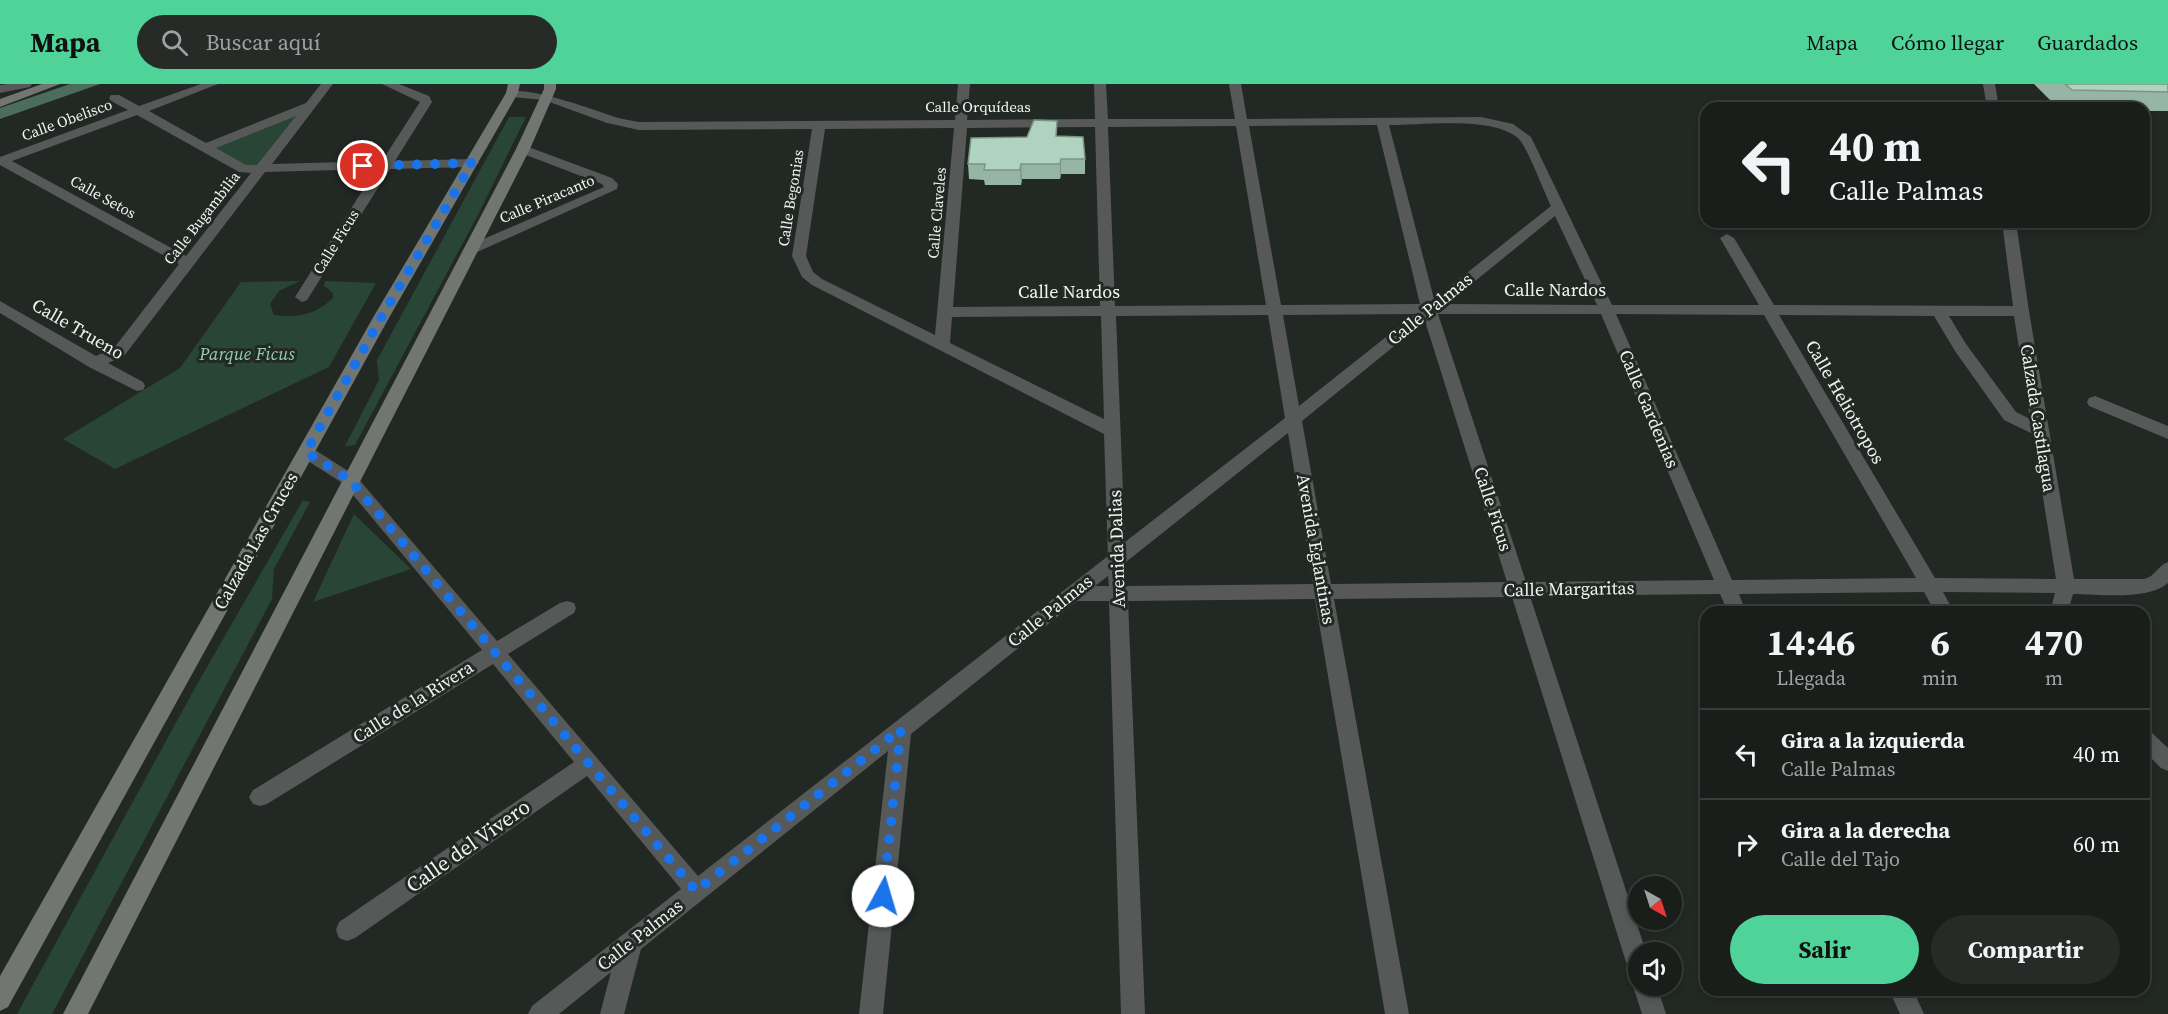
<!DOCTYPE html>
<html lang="es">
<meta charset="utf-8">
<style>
:root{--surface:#1a1e1b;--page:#272b28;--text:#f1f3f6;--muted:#9fa2a3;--line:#383c3a;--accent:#4fd399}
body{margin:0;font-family:"Source Serif 4",serif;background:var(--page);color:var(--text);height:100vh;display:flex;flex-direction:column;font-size:22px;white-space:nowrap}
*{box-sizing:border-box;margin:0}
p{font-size:20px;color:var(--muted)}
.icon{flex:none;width:33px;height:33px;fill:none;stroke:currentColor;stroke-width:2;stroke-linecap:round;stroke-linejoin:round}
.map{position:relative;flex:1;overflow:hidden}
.sheet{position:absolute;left:1700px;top:522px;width:450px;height:390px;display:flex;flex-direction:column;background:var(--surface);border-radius:18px;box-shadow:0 3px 9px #0003,0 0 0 2px var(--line)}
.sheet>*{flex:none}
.top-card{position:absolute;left:1700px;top:18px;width:450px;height:126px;border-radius:18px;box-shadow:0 3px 9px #0003,0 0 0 2px var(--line);background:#1a1e1b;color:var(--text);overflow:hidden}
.needle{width:39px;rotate:141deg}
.controls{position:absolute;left:1628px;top:792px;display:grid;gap:12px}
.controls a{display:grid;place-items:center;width:54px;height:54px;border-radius:50%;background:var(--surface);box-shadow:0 3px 9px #0003,0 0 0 2px var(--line);font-size:30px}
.pin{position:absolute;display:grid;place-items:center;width:51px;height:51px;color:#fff;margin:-26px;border:3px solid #fff;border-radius:50%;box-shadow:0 2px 6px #0007}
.me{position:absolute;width:66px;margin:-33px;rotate:6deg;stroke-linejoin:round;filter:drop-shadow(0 0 4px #0008)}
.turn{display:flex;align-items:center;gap:21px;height:126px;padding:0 30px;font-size:27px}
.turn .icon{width:78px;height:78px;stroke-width:2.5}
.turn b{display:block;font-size:42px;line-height:51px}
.eta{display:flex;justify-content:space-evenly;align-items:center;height:102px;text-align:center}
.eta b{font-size:36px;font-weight:700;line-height:42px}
.cta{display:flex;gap:12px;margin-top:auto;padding:12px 30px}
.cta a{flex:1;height:69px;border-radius:36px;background:var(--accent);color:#111;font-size:24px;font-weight:700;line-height:69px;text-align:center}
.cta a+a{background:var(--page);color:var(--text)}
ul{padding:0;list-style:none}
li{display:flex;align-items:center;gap:18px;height:90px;padding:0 30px;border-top:2px solid var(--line)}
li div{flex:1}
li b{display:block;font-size:22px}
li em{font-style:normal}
header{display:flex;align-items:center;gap:36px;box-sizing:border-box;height:84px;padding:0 30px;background:var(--accent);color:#111}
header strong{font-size:28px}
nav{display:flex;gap:33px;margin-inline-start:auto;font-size:21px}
.search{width:420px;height:54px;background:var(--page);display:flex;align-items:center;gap:15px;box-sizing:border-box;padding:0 21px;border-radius:33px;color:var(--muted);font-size:22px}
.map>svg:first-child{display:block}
.green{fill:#284536}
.water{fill:#4c6d5b}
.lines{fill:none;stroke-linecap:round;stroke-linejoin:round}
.street{fill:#565957;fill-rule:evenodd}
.secondary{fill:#717673;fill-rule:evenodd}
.wall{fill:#96b5a4}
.shaded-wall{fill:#7a9486}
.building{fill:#afd3bf;stroke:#7a9486;stroke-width:1.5}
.route{stroke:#1a73e8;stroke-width:10;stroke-dasharray:0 18}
.labels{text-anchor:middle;stroke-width:6;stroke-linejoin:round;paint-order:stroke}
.far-street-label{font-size:15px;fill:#f0f5f2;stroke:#222824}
.street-label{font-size:18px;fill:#f0f5f2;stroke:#222824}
.park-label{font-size:18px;font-style:italic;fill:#92cfaf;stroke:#222824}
.near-street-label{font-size:21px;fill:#f0f5f2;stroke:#222824}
</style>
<header>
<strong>Mapa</strong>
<div class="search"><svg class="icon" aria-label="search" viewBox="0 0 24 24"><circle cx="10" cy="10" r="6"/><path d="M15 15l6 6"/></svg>Buscar aquí</div>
<nav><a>Mapa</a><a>Cómo llegar</a><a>Guardados</a></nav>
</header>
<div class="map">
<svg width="2168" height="930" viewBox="0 0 2168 930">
<rect width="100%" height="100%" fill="#222824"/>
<!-- green -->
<path class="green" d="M307 24 259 85 238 82 207 64Z
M509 33H526L479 129 355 361 345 362 379 296 377 276Z
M300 197 279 207 270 220 274 231C298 234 315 231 333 214V209L324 202 325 197 376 199 329 283 115 385 63 355 180 284 241 198Z
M303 416 310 418 274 485 272 515 52 930H17L196 602Z
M354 430 411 485 313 518Z"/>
<!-- water -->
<path class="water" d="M70 0H100L0 35V24Z"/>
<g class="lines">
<!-- street -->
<path class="street" d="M7 0H32L30 3 0 9V1Z
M201 0H218L149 27 206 59 306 19 321 0H333L272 80 382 77 420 18 382 0H399L429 12 432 18 395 77 472 75 479 79 472 83 390 85 307 216 302 218 295 213 376 85 265 88 124 272 108 279 143 298 145 302 143 306 137 307 89 283 0 229V217L96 272 114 264 179 180 0 81V73L128 26 111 17 109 14 111 11H119L139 22ZM137 31 239 88 251 89 186 172 12 77ZM296 32 257 81H246L216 64Z
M958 0H970L967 36 1095 35 1094 0H1106L1108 35H1235L1229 0H1241L1247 35 1481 33 1513 40 1531 53 1612 221H1759L1720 154 1727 150 1734 154 1774 221 2013 222 2002 138H2016L2029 227 2074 495H2144C2155 493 2158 481 2168 478V499C2147 517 2100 510 2073 510L2068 528H2050L2055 509 1943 508 1954 528H1935L1924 508 1739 510 1746 528H1728L1720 510 1530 512 1646 868H1638V889L1630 886 1626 878 1512 513 1334 515 1409 930H1385L1315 515 1128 517 1145 930H1121L1109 517H1077L911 650 883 930H859L888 667 641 865 624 930H600L611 888 559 930H528L532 922 681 805 587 692 355 854 347 857 339 854 336 846 339 838 574 678 493 580 267 720 260 722 253 720 249 713 253 706 482 566 344 400 300 372 298 368 300 364H312L356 392 497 557 560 519 567 517 574 519 576 524 574 529 508 570 698 792 1108 472 1104 350 812 201 802 193 792 172 812 45 639 46 607 39 544 16 512 13 506 9C522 0 592 25 612 32 621 35 630 36 639 38L955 36ZM1377 41 1420 220 1281 221 1249 42ZM1389 41C1422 41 1493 32 1518 54 1527 62 1544 108 1551 122L1434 215ZM1236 42 1266 221 1115 222 1108 43ZM1095 43 1100 222 953 223 967 44ZM954 44 935 251 822 195 813 188 806 172 825 45ZM1555 132 1597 221 1447 220ZM1415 230 1299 322 1283 231ZM1438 230H1601L1714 496 1526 498ZM1616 230 1764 231 1916 494 1732 496ZM1268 231 1285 334 1125 458 1116 232ZM1779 231 1934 232 1955 267 2004 336 2033 350 2056 495 1935 494ZM1101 232 1104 335 950 259 952 233ZM1949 232H2014L2030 335 2016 328 1966 260ZM1425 237 1507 498 1331 500 1302 337ZM1288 349 1313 500 1127 502 1126 478ZM1108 492 1109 502H1095Z
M1983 0H1995L1999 24H1987Z
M523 61 612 94 618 100 617 105 475 169H465L463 166 465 163 604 103 602 100 518 68 516 65Z
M2095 312 2168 342V355L2089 322 2087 318 2089 314Z
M2144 645 2151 648 2168 664V687L2161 684 2144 667Z
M1638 893V902H1657L1666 930H1642L1633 902Z
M1889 906H1913L1924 930H1900Z"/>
<!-- secondary -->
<path class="secondary" d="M42 0H60L0 23V15Z
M508 0H520L518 9 390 232 8 923 0 927V892L374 232 506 9Z
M544 0H556V5L530 65 88 930H63L516 65 544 5Z"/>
</g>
<!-- wall -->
<path class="wall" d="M2034 0H2168V27H2144V24H2058Z
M1057 52 1085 75V90H1061L1060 95H1022L1021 101H985L984 96 969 95 968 80Z"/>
<!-- shaded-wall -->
<path class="shaded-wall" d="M1061 75V90L1060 95V80Z
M1021 80 1022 95 1021 101 1020 86Z"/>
<!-- building -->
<path class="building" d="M2065 0H2168V8L2072 6Z
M1034 36 1057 37 1056 52 1083 53 1085 75H1061L1060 80H1021L1020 86H984L985 80H968L971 54 1027 53Z"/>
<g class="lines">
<!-- route -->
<path class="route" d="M363 82 472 79 382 232 306 368 350 396 696 807 901 645 883 812"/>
</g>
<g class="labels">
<!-- far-street labels -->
<g class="far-street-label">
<text x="978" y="28">Calle Orquídeas</text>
<text transform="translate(67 36) rotate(-20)" y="5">Calle Obelisco</text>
<text transform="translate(103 113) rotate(29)" y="5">Calle Setos</text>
<text transform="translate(791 114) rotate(-81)" y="5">Calle Begonias</text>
<text transform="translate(547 115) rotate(-23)" y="5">Calle Piracanto</text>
<text transform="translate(937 129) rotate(-85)" y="5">Calle Claveles</text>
<text transform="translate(202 134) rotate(-52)" y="5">Calle Bugambilia</text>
<text transform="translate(336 158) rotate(-58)" y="5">Calle Ficus</text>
</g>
<!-- street labels -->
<g class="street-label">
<text x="1555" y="212">Calle Nardos</text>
<text x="1069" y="214">Calle Nardos</text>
<text transform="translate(1430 225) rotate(-39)" y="6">Calle Palmas</text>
<text transform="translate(78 245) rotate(30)" y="6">Calle Trueno</text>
<text transform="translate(1845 318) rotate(60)" y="6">Calle Heliotropos</text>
<text transform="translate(1649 325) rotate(67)" y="6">Calle Gardenias</text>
<text transform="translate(2038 334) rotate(81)" y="6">Calzada Castilagua</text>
<text transform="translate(1493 425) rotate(72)" y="6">Calle Ficus</text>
<text transform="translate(256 457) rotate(-61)" y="6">Calzada Las Cruces</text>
<text transform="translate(1117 465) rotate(-92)" y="6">Avenida Dalias</text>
<text transform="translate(1316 465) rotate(80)" y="6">Avenida Eglantinas</text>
<text transform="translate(1569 505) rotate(-1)" y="6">Calle Margaritas</text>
<text transform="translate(1050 527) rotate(-39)" y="6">Calle Palmas</text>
<text transform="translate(413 618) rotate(-32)" y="6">Calle de la Rivera</text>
<text transform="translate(640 851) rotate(-38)" y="6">Calle Palmas</text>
</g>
<!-- park labels -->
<g class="park-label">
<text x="247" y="276">Parque Ficus</text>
</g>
<!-- near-street labels -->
<g class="near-street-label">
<text transform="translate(468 762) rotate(-35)" y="7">Calle del Vivero</text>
</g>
</g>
</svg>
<div class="controls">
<a><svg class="needle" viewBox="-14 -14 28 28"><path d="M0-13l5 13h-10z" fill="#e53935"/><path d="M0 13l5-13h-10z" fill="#9fa2a3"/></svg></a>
<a><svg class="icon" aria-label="sound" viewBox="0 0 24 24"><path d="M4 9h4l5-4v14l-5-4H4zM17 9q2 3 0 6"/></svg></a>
</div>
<div class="pin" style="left:363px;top:82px;background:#d93025"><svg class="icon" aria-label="arrive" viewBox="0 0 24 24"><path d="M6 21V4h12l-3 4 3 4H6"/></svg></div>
<svg class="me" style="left:883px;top:812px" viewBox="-20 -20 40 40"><circle r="19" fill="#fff"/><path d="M0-13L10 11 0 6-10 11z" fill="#1a73e8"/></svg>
<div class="top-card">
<div class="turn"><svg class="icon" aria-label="left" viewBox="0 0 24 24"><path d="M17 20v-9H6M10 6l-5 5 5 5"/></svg><div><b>40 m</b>Calle Palmas</div></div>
</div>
<section class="sheet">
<div class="eta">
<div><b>14:46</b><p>Llegada</p></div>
<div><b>6</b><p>min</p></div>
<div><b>470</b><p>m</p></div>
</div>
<ul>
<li><svg class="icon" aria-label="left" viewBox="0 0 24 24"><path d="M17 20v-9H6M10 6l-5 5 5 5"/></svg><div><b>Gira a la izquierda</b><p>Calle Palmas</p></div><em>40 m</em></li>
<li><svg class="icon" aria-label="right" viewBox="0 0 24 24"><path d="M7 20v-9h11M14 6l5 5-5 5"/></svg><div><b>Gira a la derecha</b><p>Calle del Tajo</p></div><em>60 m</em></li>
</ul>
<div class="cta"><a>Salir</a><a>Compartir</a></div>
</section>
</div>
